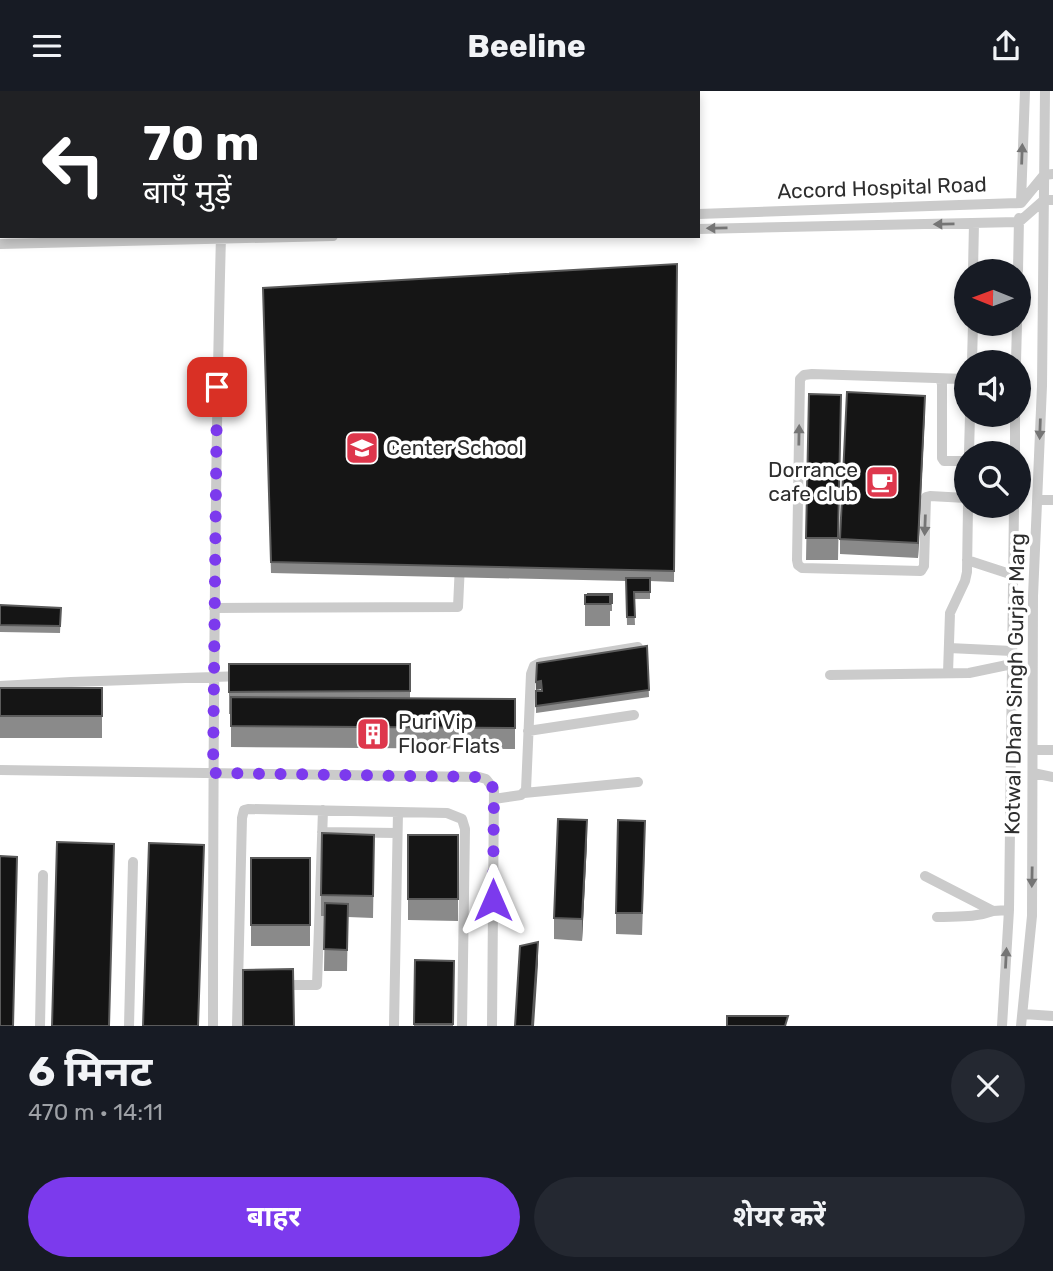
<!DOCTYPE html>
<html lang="hi">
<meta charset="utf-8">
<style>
:root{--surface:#171b24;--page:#242831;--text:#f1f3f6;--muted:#9ea1a6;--accent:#7c3aed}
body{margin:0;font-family:Rubik,"Noto Sans Devanagari",sans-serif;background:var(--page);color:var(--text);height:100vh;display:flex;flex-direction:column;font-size:26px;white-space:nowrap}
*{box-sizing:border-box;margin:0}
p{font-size:23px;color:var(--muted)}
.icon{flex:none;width:38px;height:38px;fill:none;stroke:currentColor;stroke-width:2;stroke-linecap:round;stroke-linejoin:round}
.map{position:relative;height:935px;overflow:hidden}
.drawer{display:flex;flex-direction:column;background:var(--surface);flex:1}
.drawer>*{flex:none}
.hud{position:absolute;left:0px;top:0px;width:700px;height:147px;box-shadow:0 4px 10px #0003;background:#202124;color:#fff;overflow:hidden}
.needle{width:46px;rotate:271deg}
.buttons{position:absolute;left:954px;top:168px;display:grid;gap:14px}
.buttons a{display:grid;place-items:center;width:77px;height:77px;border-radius:50%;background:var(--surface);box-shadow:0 4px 10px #0003;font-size:35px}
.pin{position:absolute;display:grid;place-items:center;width:60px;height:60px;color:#fff;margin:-30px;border-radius:14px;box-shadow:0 4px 10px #0006}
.me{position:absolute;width:77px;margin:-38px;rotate:0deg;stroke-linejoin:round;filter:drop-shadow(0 0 5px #0008)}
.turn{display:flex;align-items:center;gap:24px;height:147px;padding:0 28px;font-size:32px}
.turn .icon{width:91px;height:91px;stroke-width:2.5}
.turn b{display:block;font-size:49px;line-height:60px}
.round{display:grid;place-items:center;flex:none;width:74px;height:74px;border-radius:37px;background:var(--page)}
.summary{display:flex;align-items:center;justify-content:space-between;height:119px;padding:0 28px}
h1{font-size:42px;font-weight:700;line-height:52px}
.button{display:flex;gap:14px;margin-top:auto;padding:14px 28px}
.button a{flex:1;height:80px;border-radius:42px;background:var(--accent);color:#fff;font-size:28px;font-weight:700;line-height:80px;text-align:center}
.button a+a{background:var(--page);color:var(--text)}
header{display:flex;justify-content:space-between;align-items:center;height:91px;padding:0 28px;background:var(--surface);font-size:32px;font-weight:700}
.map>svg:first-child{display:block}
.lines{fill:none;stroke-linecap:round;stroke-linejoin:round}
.minor{stroke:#cbcbcb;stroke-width:10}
.wall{fill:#8a8a8a}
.shaded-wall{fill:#5b5b5b}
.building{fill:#151515;stroke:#5b5b5b;stroke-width:2}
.oneway{fill:#757575}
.route{stroke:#7c3aed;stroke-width:12;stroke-dasharray:0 21.6}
.labels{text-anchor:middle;stroke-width:7;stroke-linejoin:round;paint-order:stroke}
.street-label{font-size:21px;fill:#2e2e2e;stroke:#fff}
.poi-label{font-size:21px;fill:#2e2e2e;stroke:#fff;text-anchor:start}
</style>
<header><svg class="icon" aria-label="menu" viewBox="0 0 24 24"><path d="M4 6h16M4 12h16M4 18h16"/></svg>Beeline<svg class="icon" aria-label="share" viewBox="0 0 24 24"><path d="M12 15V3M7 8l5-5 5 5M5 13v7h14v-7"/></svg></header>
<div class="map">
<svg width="1053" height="935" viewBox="0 0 1053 935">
<rect width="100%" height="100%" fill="#fff"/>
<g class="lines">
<!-- minor -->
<path class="minor" d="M219 0V2
M1021 111 1025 0
M698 123 1021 112 1044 84 1053 83
M0 137H2
M698 138 1019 131 1044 109H1053
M0 153 333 145
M973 180 974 132
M1018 180 1019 127
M972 271 973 233
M1016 271 1017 233
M940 288 942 293V367L944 370H966
M966 288 812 283 804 284 800 288 797 469 798 474 802 477 921 480 924 475 926 406 930 405 966 407
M969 362 970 324
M1015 362V324
M1037 409H1053
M967 469 1013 484
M214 517 458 516 460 473
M949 557 1012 560
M948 582 950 522 965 490 967 481 968 415
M830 584 969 582 1012 573
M0 595 71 591 242 585
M528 640 634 624
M1033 659H1053
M0 679 479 686 486 688 494 698 492 935
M1033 682 1053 686
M524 702 638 691
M494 708 521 704 526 699 531 583 534 575 540 572 638 556
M322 741 397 742
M925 785 993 820 1009 819
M937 826C957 825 974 827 993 820
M279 894H317L323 719
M1023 923 1053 925
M40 935 43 784
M129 935 133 771
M213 935C213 672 214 408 221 145
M237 935 242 727 244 719 248 718 447 722 462 728 465 738 462 935
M394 935 398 721
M1002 935 1009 819 1014 415
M1021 935 1032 825 1033 505 1042 295 1045 0"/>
</g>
<!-- wall -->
<path class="wall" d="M677 173 674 491 650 490V508H634L635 534H627L626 490 271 482 263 197Z
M809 303 841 326 838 469H806Z
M925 319 918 467 840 463V448Z
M612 503V520H610V535H585V504Z
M0 514 61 517 60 542 0 541Z
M647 555 649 606 536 622V600H541V598L536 599Z
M229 573H410V608H515V658L231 656V623H229Z
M0 597H102V647H0Z
M408 744H458V830L408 829Z
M587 751 582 850 554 848V827Z
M645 751 642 844 616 843V822Z
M374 765 373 827 348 826 347 880H324L325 825H321V804Z
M251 767H310V855H251Z
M415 869 454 870 453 935H414Z"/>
<!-- shaded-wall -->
<path class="shaded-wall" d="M925 305V319L918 467V452Z
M541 590V598L536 599V591Z
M587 729V751L582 850V828Z
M538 851V873L534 935H532Z"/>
<!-- building -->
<path class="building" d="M483 0H685V2H483Z
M677 173 674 480 271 471 263 197Z
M847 301 925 305 918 452 840 448Z
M809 303 841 304 838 447H806Z
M626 487H650V501H634L635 526H627Z
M587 503H612V512H610V504Z
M585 504H610V513H585Z
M0 514 61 517 60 535 0 534Z
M647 555 649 599 536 615V600H542L541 590 536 591 537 572Z
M229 573H410V600L229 601Z
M0 597H102V625H0Z
M231 606 515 608V637L231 635Z
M558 728 587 729 582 828 554 827Z
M618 729 645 730 642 822H616Z
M322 742 374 744 373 805 321 804Z
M408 744H458V808H408Z
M57 751 114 753 109 935H52Z
M149 752 204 754 198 935H143Z
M0 765 17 766 13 935H0Z
M251 767H310V834H251Z
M325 812 348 813 347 859 324 858Z
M538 851 532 935H515L520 855Z
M415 869 454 870 453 933H414Z
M293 878 294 935H243V879Z
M727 925H788L785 935H727Z"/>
<!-- one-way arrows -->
<defs><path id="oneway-solid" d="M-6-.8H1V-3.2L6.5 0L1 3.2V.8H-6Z" transform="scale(1.75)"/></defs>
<g class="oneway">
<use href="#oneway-solid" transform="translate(1022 63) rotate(-88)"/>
<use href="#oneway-solid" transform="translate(944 133) rotate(179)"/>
<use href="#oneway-solid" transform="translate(717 137) rotate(179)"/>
<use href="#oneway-solid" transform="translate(1040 338) rotate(92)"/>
<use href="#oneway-solid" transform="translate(799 344) rotate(-89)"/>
<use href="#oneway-solid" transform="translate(925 434) rotate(92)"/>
<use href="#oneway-solid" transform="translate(1032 786) rotate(91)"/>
<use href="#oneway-solid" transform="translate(1006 867) rotate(-87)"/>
</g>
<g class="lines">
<!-- route -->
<path class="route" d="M217 296 213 682 479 686 486 688 494 698 493 809"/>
</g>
<!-- icons -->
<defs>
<symbol id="school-square" viewBox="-11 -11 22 22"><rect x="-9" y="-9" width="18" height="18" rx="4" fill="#de374c" stroke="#fff"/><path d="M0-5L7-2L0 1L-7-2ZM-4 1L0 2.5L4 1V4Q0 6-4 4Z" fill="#fff"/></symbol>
<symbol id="cafe-square" viewBox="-11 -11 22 22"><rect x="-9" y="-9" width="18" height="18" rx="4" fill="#de374c" stroke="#fff"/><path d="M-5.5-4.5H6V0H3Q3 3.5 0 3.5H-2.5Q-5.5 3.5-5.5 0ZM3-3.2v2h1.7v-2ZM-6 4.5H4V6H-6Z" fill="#fff"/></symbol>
<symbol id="building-square" viewBox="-11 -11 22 22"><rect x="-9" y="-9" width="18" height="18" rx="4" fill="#de374c" stroke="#fff"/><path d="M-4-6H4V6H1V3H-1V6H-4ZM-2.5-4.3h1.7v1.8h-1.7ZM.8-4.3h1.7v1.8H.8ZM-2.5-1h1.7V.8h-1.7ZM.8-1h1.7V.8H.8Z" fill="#fff"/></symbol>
</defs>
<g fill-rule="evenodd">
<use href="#school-square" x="343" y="338" width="38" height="38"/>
<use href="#cafe-square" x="863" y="372" width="38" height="38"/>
<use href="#building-square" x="354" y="624" width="38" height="38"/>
</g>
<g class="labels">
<!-- street labels -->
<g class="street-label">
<text transform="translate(882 97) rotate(-2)" y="7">Accord Hospital Road</text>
<text transform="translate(1015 593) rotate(-89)" y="7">Kotwal Dhan Singh Gurjar Marg</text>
</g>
<!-- poi labels -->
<g class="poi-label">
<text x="386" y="364">Center School</text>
<text x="858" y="386" text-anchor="end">Dorrance<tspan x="858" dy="24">cafe club</tspan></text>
<text x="398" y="638">Puri Vip<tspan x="398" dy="24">Floor Flats</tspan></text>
</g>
</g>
</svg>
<div class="buttons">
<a><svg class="needle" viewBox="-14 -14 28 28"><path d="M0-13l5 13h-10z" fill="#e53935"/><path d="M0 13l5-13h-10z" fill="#9ea1a6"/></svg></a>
<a><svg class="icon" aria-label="sound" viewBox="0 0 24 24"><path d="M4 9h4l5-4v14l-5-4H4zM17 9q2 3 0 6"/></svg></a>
<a><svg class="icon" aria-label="search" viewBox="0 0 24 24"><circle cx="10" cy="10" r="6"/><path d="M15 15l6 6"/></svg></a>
</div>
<div class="pin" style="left:217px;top:296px;background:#d93025"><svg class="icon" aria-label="arrive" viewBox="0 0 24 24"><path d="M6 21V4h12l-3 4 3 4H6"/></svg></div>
<svg class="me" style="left:493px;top:809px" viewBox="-20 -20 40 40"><path d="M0-17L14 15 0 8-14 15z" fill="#7c3aed" stroke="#fff" stroke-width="4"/></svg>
<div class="hud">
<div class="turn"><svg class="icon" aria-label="left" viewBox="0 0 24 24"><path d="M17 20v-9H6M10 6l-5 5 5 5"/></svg><div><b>70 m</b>बाएँ मुड़ें</div></div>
</div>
</div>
<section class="drawer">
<div class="summary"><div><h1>6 मिनट</h1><p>470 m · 14:11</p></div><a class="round"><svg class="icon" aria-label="close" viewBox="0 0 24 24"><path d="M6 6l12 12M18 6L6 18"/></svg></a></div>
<div class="button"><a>बाहर</a><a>शेयर करें</a></div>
</section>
